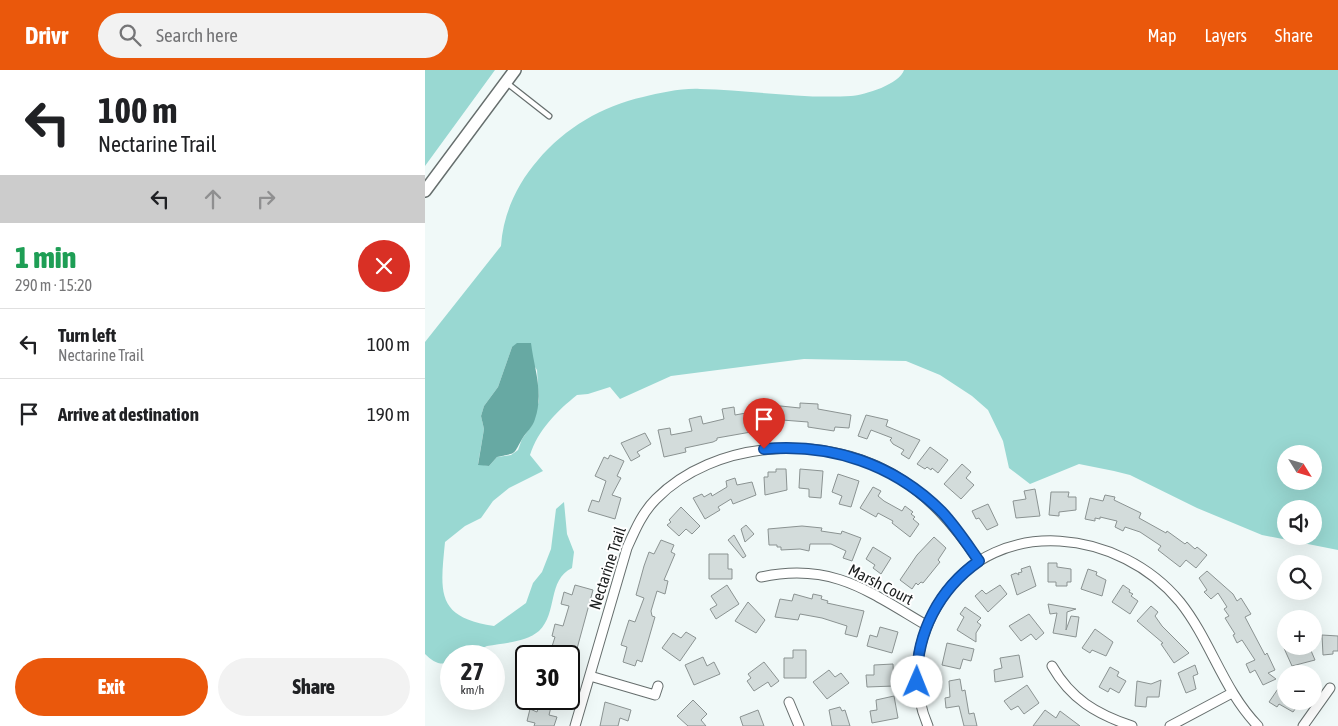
<!DOCTYPE html>
<meta charset="utf-8">
<style>
:root{--surface:#fff;--page:#f2f2f2;--text:#202124;--muted:#757577;--line:#e0e0e0;--accent:#ea580c}
body{margin:0;font-family:"Asap Condensed",sans-serif;background:var(--page);color:var(--text);height:100vh;display:flex;flex-direction:column;font-size:19px;white-space:nowrap}
*{box-sizing:border-box;margin:0}
p{font-size:16px;color:var(--muted)}
.icon{flex:none;width:28px;height:28px;fill:none;stroke:currentColor;stroke-width:2;stroke-linecap:round;stroke-linejoin:round}
.map{position:relative;flex:1;overflow:hidden}
.side{display:flex;flex-direction:column;background:var(--surface);width:425px}
.side>*{flex:none}
.hud{background:#fff;color:var(--text);overflow:hidden}
.needle{width:32px;rotate:127deg}
.buttons{position:absolute;left:852px;top:375px;display:grid;gap:10px}
.buttons a{display:grid;place-items:center;width:45px;height:45px;border-radius:50%;background:var(--surface);box-shadow:0 5px 20px #0002;font-size:25px}
.speed{position:absolute;left:15px;top:575px;display:flex;gap:10px;font-size:25px;font-weight:700;text-align:center}
.speed>*{display:grid;place-content:center;width:65px;height:65px;border-radius:50%;background:var(--surface);box-shadow:0 5px 20px #0002;line-height:1}
.speed small{font-size:12px;font-weight:400}
.speed .limit{border:2px solid #111;border-radius:8px;background:#fff;color:#111}
.pin{position:absolute;display:grid;place-items:center;width:42px;height:42px;color:#fff;margin:-51px -21px;border-radius:50% 50% 50% 0;rotate:-45deg;box-shadow:0 0 5px #0007}
.pin .icon{rotate:45deg}
.me{position:absolute;width:55px;margin:-28px;rotate:1deg;stroke-linejoin:round;filter:drop-shadow(0 0 4px #0008)}
.turn{display:flex;align-items:center;gap:18px;height:105px;padding:0 15px;font-size:22px}
.turn .icon{width:65px;height:65px;stroke-width:2.5}
.turn b{display:block;font-size:35px;line-height:42px}
.lanes{display:flex;align-items:center;height:48px;padding:0 15px;background:#0003;justify-content:center;gap:25px;direction:ltr}
.lanes .off{opacity:.35}
.round{display:grid;place-items:center;flex:none;width:52px;height:52px;border-radius:26px;background:var(--page)}
.head{display:flex;align-items:center;justify-content:space-between;height:85px;padding:0 15px}
h1{font-size:30px;font-weight:800;line-height:38px;color:#1e9e55}
.primary-button{display:flex;gap:10px;margin-top:auto;padding:10px 15px}
.primary-button a{flex:1;height:58px;border-radius:30px;background:var(--accent);color:#fff;font-size:20px;font-weight:800;line-height:58px;text-align:center}
.primary-button a+a{background:var(--page);color:var(--text)}
ul{padding:0;list-style:none}
li{display:flex;align-items:center;gap:15px;height:70px;padding:0 15px;border-top:1px solid var(--line)}
li div{flex:1}
li b{display:block;font-size:19px}
li em{font-style:normal}
header{display:flex;align-items:center;gap:30px;box-sizing:border-box;height:70px;padding:0 25px;background:var(--accent);color:#fff}
header strong{font-size:24px}
nav{display:flex;gap:28px;margin-inline-start:auto;font-size:18px}
.search{width:350px;height:45px;background:var(--page);display:flex;align-items:center;gap:12px;box-sizing:border-box;padding:0 18px;border-radius:28px;color:var(--muted);font-size:19px}
main{display:flex;flex:1;min-height:0}
.map>svg:first-child{display:block}
.green{fill:#99d8d2;fill-rule:evenodd}
.water{fill:#67a9a3}
.building{fill:#d3dcdb;stroke:#8b9392}
.lines{fill:none;stroke-linecap:round;stroke-linejoin:round}
.service-casing{stroke:#666e6d;stroke-width:7}
.minor-casing{stroke:#666e6d;stroke-width:11}
.secondary-casing{stroke:#666e6d;stroke-width:14}
.service{stroke:#fff;stroke-width:4.5}
.minor{stroke:#fff;stroke-width:9}
.secondary{stroke:#fff;stroke-width:11}
.route-casing{stroke:#114b97;stroke-width:12}
.route{stroke:#1a73e8;stroke-width:9}
.labels{text-anchor:middle;stroke-width:4;stroke-linejoin:round;paint-order:stroke}
.street-label{font-size:16px;fill:#1b1e1e;stroke:#fff}
</style>
<header>
<strong>Drivr</strong>
<div class="search"><svg class="icon" aria-label="search" viewBox="0 0 24 24"><circle cx="10" cy="10" r="6"/><path d="M15 15l6 6"/></svg>Search here</div>
<nav><a>Map</a><a>Layers</a><a>Share</a></nav>
</header>
<main>
<section class="side">
<div class="hud">
<div class="turn"><svg class="icon" aria-label="left" viewBox="0 0 24 24"><path d="M17 20v-9H6M10 6l-5 5 5 5"/></svg><div><b>100 m</b>Nectarine Trail</div></div>
<div class="lanes"><svg class="icon" aria-label="left" viewBox="0 0 24 24"><path d="M17 20v-9H6M10 6l-5 5 5 5"/></svg><svg class="icon off" aria-label="ahead" viewBox="0 0 24 24"><path d="M12 20V5M6 11l6-6 6 6"/></svg><svg class="icon off" aria-label="right" viewBox="0 0 24 24"><path d="M7 20v-9h11M14 6l5 5-5 5"/></svg></div>
</div>
<div class="head"><div><h1>1 min</h1><p>290 m · 15:20</p></div><a class="round" style="background:#d93025;color:#fff"><svg class="icon" aria-label="close" viewBox="0 0 24 24"><path d="M6 6l12 12M18 6L6 18"/></svg></a></div>
<ul>
<li><svg class="icon" aria-label="left" viewBox="0 0 24 24"><path d="M17 20v-9H6M10 6l-5 5 5 5"/></svg><div><b>Turn left</b><p>Nectarine Trail</p></div><em>100 m</em></li>
<li><svg class="icon" aria-label="arrive" viewBox="0 0 24 24"><path d="M6 21V4h12l-3 4 3 4H6"/></svg><div><b>Arrive at destination</b></div><em>190 m</em></li>
</ul>
<div class="primary-button"><a>Exit</a><a>Share</a></div>
</section>
<div class="map">
<svg width="913" height="656" viewBox="0 0 913 656">
<rect width="100%" height="100%" fill="#f0f9f8"/>
<!-- green -->
<path class="green" d="M0 0H70L0 96Z
M479 0H913V480L837 465 772 438 705 405 689 401 654 394 605 414 584 398 578 371 563 340 547 326 515 305 481 291 379 289 246 306 195 329 185 317 163 324 152 325C132 341 113 360 105 385L118 401 84 418 68 431 56 448 40 456 20 472C15 523 11 547 69 556L101 533 108 513 117 502 126 479 131 439 139 432 142 464 149 482 147 498C122 510 133 543 114 561 101 572 79 573 62 576 56 578 51 583 45 585 40 588 32 586 26 586V592C15 596 8 592 0 584V272L76 176C78 144 92 114 113 90 140 58 177 36 218 27 235 23 257 18 275 19 325 20 376 29 426 26 440 25 475 14 479 0ZM87 277 108 294 112 300 114 331 107 355 97 369 93 380 86 385 72 387 64 396 53 394 59 359 56 346 59 336 73 317ZM861 384H889V411H861ZM861 439H889V466H861Z"/>
<!-- water -->
<path class="water" d="M92 273H106C109 298 119 323 110 349 108 357 101 362 97 369 87 387 92 382 72 387L64 396 53 395 59 359 56 346 59 336 73 317 87 277Z"/>
<!-- building -->
<path class="building" d="M375 333 393 334V339L426 345 424 358 410 357 409 361 383 357V352L357 350V352L342 355 343 359 292 368V370L288 372 260 378 261 382 239 387 233 360 245 358 246 365 267 361 264 349 276 346 278 354 299 349 297 339 309 337 310 345 332 341 331 337 346 335 375 338Z
M441 345 463 350 461 356 495 370 484 389 476 384 479 380 468 374 465 370 467 368 446 360 442 369 433 366Z
M220 363 226 374 212 382 215 386 206 391 196 373Z
M505 377 523 390 513 403 507 398 506 400 502 397 500 399 492 394Z
M185 385 199 391 192 406 196 408 187 425 196 428 190 449 163 441 167 430 174 432 181 411 170 406 179 387 183 389Z
M537 394 546 402 541 408 549 415 536 429 519 414Z
M351 399H361L362 420 340 425 339 407H343V402H351Z
M375 399 398 401 396 428 384 427V419L374 418Z
M413 404 434 411 426 437 414 434 417 426 407 422Z
M310 408 312 415 327 412 331 425 308 434 306 429 293 437 295 440 280 449 268 428 277 424 279 427 286 423 287 426 302 417 301 411Z
M448 417 456 421 453 426 459 431 477 441 480 436 488 442 486 444 490 447 488 449 494 454 485 467 467 453 468 451 453 443 451 447 435 438Z
M610 419 615 446 591 448 588 431 601 429 599 421Z
M626 422H644L643 427H651V440L634 442V446L624 445Z
M680 425 690 427 689 430 716 443 714 448 741 463 742 461 760 474 762 472 770 479 772 477 782 485 771 498 761 490 755 497 733 480 736 476 715 462 700 457 698 461 690 457 692 451 675 447V449L670 448V451L660 449 665 428 678 431Z
M563 434 573 455 562 460 554 448 551 449 547 441Z
M256 437 275 456 267 464 261 459 254 466 242 455 246 452 244 450Z
M321 455 329 464 320 472 316 459Z
M377 456 397 458 396 461 416 464 417 461 436 468 427 491 418 488 421 481 406 474H385L384 481 375 479 356 480V477H352V475H344L343 459Z
M309 465 321 486 318 488 303 470Z
M509 467 521 478 513 490 515 492 498 513 496 512 493 515 491 513 487 519 475 510 492 485Z
M236 470 249 475 246 482 250 484 239 510 243 511 240 524 232 521 226 541 227 546 230 547 217 592 212 590 210 596 198 592 202 577 196 575 204 550 210 552 219 528 211 525 219 496 224 482 229 484Z
M448 477 466 488 456 504 448 498 450 495 441 489Z
M284 484H303V499H307V509H284Z
M623 493H632V497L646 499V512H642V516H631V512H623Z
M605 496 611 516 592 525 586 505 591 503 594 505 593 503 597 502 596 499Z
M663 499 672 502 671 505 681 510 677 526 656 519Z
M782 501 808 524 812 531 816 528 826 544 820 547 840 585 842 583 850 600 843 603 851 609 838 615 830 600 825 603 821 594 830 590 817 570 812 573 808 565 810 564 800 548 804 546 799 539 802 537 793 523 786 529 779 522 782 520 774 508Z
M150 515 168 520 150 586H124L130 567 127 566 130 554 138 556 144 536 136 534 139 522 147 525Z
M302 515 314 534 291 549 285 539 292 535 286 526Z
M575 515 582 524 563 542 550 526 557 520 561 524Z
M698 515 705 520 704 522 708 524 706 526 713 531 705 544 687 532Z
M369 524 387 529 388 524 397 526 396 529 403 531 402 533 439 541 432 567 420 564 422 556 397 548 375 544 373 550 350 547 355 529 367 531Z
M323 532 340 550 331 563 310 551Z
M623 534 651 539 642 542 641 560 646 546 654 547 651 567 628 563 632 543 625 544Z
M726 536 733 542 730 546 737 556 764 583 749 593 736 574 738 573 712 551Z
M540 537 556 548 552 552 556 555 551 563V572L532 560 539 547 535 544Z
M604 544 619 563 611 570 606 564 596 571 584 556Z
M455 557 473 562 467 583 442 576 445 565 452 567Z
M670 559 688 572 681 586 667 580 665 583 657 578Z
M261 562 271 568 255 591 237 578 248 563 256 568Z
M897 565 913 566V581H908V584L898 585Z
M522 573 549 579 546 591 538 589 535 599 517 595Z
M858 576H884L890 590 867 596Z
M368 580H381V608H359V588H368Z
M594 585 598 607 570 612 569 600 577 598 575 588Z
M278 587 282 596 289 592 295 604 269 615 260 595Z
M339 592 354 611 346 617 343 612 329 621 322 611 326 608 323 604Z
M468 594 469 616 442 617 441 605H449V595Z
M770 595 773 604 768 606 771 619 761 623 753 603Z
M685 597 694 602 692 606 701 611 694 623 685 618 683 622 674 617Z
M404 600 410 607 416 603 424 613 402 629 388 612Z
M535 609 537 621 540 620 544 644 549 643 552 656H539L534 636 521 638 520 628 525 627 524 611Z
M736 610 734 627H722L721 637 710 636 712 611 726 614Z
M857 613 861 617V631H876L868 642 854 634 852 637 844 632Z
M602 615 614 633 599 644 593 636 586 640 579 631Z
M469 626 473 648 447 653 445 641 452 640 451 630Z
M116 629H128L124 645 132 647 129 656H109L110 653 102 651 105 639 112 642Z
M268 630 282 644 276 650 281 656H263L252 646Z
M180 632 206 640 203 651 195 648 193 656H175Z
M415 637 417 641 420 640 425 656H407L404 640Z
M333 640 339 656H318L315 647Z
M620 640 631 648 635 641 655 656H608Z"/>
<g class="lines">
<defs>
<path id="service" d="M82 13 124 46"/>
<path id="minor" d="M336 507C407 492 443 521 501 555
M627 596C646 629 671 644 707 656
M165 606 230 625 233 616
M364 632 374 656
M150 656 202 478C210 460 217 443 231 429 289 370 397 364 466 403 504 425 529 455 554 491
M503 656C484 611 491 568 517 528 573 443 696 460 755 532 786 571 798 620 833 656
M745 656 807 623
M878 656 905 618"/>
<path id="secondary" d="M0 121 90 0"/>
</defs>
<!-- service casing -->
<use href="#service" class="service-casing"/>
<!-- minor casing -->
<use href="#minor" class="minor-casing"/>
<!-- secondary casing -->
<use href="#secondary" class="secondary-casing"/>
<!-- service -->
<use href="#service" class="service"/>
<!-- minor -->
<use href="#minor" class="minor"/>
<!-- secondary -->
<use href="#secondary" class="secondary"/>
</g>
<g class="lines">
<defs>
<path id="route" d="M339 379C406 373 469 394 517 442 531 457 542 474 554 491 514 519 491 563 492 612"/>
</defs>
<!-- route casing -->
<use href="#route" class="route-casing"/>
<!-- route -->
<use href="#route" class="route"/>
</g>
<g class="labels">
<!-- street labels -->
<g class="street-label">
<text transform="translate(182 498) rotate(-72)" y="6">Nectarine Trail</text>
<text transform="translate(456 514) rotate(27)" y="6">Marsh Court</text>
</g>
</g>
</svg>
<div class="buttons">
<a><svg class="needle" viewBox="-14 -14 28 28"><path d="M0-13l5 13h-10z" fill="#e53935"/><path d="M0 13l5-13h-10z" fill="#757577"/></svg></a>
<a><svg class="icon" aria-label="sound" viewBox="0 0 24 24"><path d="M4 9h4l5-4v14l-5-4H4zM17 9q2 3 0 6"/></svg></a>
<a><svg class="icon" aria-label="search" viewBox="0 0 24 24"><circle cx="10" cy="10" r="6"/><path d="M15 15l6 6"/></svg></a>
<a>+</a>
<a>−</a>
</div>
<div class="speed"><div>27<small>km/h</small></div><div class="limit">30</div></div>
<div class="pin" style="left:339px;top:379px;background:#d93025"><svg class="icon" aria-label="arrive" viewBox="0 0 24 24"><path d="M6 21V4h12l-3 4 3 4H6"/></svg></div>
<svg class="me" style="left:492px;top:612px" viewBox="-20 -20 40 40"><circle r="19" fill="#fff"/><path d="M0-13L10 11 0 6-10 11z" fill="#1a73e8"/></svg>
</div>
</main>
